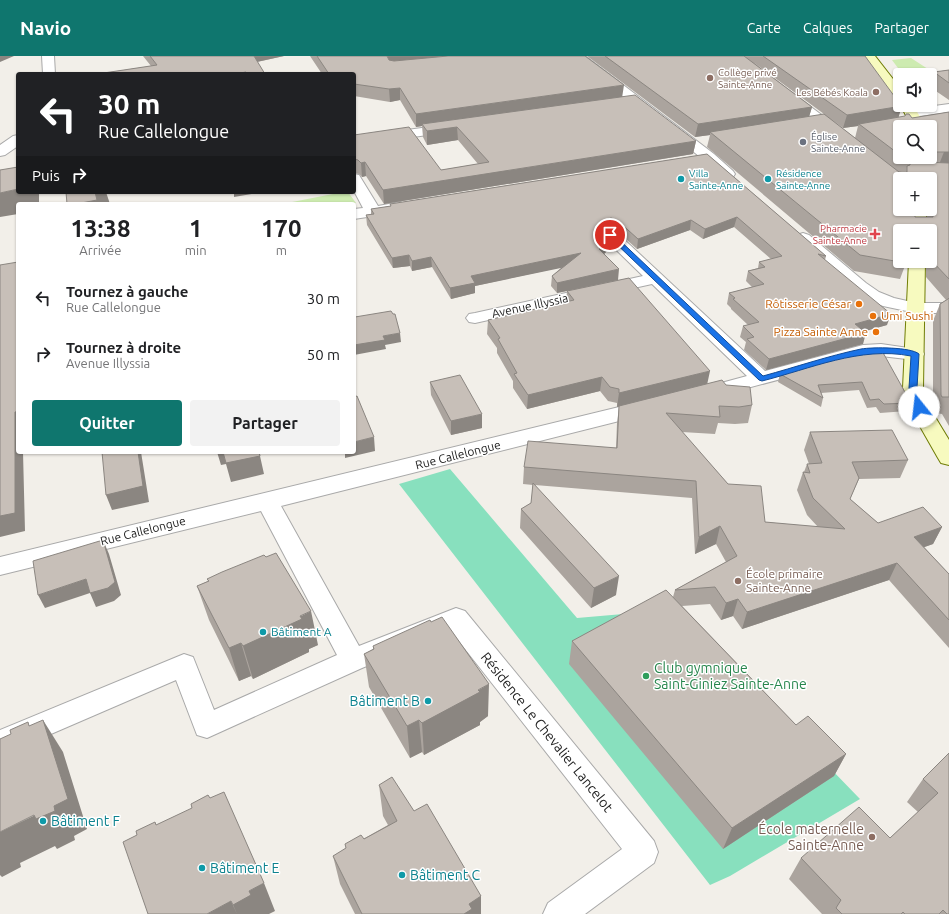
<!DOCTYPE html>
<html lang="fr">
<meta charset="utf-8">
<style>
:root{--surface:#fff;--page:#f2f2f2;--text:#202124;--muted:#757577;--accent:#0f766e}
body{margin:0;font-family:Ubuntu,sans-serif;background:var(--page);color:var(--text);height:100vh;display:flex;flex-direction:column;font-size:15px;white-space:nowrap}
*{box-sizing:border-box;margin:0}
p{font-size:13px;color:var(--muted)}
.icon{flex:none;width:22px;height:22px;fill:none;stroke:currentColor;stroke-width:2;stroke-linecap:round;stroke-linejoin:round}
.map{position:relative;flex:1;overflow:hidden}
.side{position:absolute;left:16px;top:146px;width:340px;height:252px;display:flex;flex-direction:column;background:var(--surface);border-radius:4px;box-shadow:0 1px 3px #0004}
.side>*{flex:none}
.guide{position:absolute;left:16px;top:16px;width:340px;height:122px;border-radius:4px;box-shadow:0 1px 3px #0004;background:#202124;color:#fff;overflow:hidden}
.fabs{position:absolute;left:893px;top:12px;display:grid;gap:8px}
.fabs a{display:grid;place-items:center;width:44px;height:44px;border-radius:4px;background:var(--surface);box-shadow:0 1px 3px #0004;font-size:20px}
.pin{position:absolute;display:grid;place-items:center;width:34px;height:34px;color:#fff;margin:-17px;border:2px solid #fff;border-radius:50%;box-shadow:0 1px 4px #0007}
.me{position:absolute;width:44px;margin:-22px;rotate:344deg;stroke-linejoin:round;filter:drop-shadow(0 0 3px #0008)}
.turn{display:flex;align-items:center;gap:14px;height:84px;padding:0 16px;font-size:18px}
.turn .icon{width:52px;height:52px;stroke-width:2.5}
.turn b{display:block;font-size:28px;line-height:34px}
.then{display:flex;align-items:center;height:38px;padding:0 16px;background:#0003;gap:8px;font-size:15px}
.eta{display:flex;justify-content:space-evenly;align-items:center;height:68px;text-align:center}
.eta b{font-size:24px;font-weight:700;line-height:28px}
.cta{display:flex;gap:8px;margin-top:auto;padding:8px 16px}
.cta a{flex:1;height:46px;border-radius:4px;background:var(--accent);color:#fff;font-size:16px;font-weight:700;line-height:46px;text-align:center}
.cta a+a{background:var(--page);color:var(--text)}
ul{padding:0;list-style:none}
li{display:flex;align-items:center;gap:12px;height:56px;padding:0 16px}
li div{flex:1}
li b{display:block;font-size:15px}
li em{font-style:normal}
header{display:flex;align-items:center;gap:24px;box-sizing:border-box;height:56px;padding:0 20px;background:var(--accent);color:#fff}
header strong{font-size:19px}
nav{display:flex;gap:22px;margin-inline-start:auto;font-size:14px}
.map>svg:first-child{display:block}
.grass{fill:#cdebb0}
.pitch{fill:#88e0be}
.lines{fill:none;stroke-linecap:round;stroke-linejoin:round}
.street-casing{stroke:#a9a9a9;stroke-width:2}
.secondary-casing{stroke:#707d05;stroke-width:2}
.street{fill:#fff;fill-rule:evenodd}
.secondary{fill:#f7fabf;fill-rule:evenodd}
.wall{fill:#aba49e;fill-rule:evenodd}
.shaded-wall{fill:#8b8681}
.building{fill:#c7bfb8;stroke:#8b8681;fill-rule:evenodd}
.route{fill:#1a73e8;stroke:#114b97}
.education-dot{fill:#8d6e63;stroke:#fff;stroke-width:1.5}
.worship-dot{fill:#6b7280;stroke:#fff;stroke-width:1.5}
.culture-dot{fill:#0f9aa8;stroke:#fff;stroke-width:1.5}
.health-dot{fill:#e0444e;stroke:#fff;stroke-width:1.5}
.food-dot{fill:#e8710a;stroke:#fff;stroke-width:1.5}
.leisure-dot{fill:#2e9e5b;stroke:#fff;stroke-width:1.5}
.labels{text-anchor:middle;stroke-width:3;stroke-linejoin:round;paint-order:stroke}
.far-education-label{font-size:10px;fill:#785e54;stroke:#fff;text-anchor:start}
.far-worship-label{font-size:10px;fill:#5b616d;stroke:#fff;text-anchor:start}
.far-culture-label{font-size:10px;fill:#0d838f;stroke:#fff;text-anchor:start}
.far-health-label{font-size:10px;fill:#be3a42;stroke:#fff;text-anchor:end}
.food-label{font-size:12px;fill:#c56008;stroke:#fff;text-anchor:end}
.street-label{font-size:12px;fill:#222;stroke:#fff}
.education-label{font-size:12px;fill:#785e54;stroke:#fff;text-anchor:start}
.culture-label{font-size:12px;fill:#0d838f;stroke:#fff;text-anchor:start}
.near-leisure-label{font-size:14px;fill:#27864d;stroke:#fff;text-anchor:start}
.near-culture-label{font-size:14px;fill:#0d838f;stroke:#fff;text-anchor:start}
.near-street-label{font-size:14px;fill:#222;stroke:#fff}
.near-education-label{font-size:14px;fill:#785e54;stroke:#fff;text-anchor:end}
</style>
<header>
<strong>Navio</strong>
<nav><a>Carte</a><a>Calques</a><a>Partager</a></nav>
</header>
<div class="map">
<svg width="949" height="858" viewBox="0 0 949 858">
<rect width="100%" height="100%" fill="#f2efe9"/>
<!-- grass -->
<path class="grass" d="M911 2 928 13 901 16 892 4Z
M343 136H348L356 147 282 148Z"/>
<!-- pitch -->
<path class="pitch" d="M450 413 577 562 681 553 797 678 860 743 730 820 710 829 399 428Z"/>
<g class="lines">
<defs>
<path id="street" d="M42 0H54L55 18H43Z
M571 0H585L714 98 733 115 735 118 733 121C721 124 712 112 704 104Z
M786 35 791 36 843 75 845 78 843 81 838 82 833 81 781 42 780 39 781 36Z
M949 48V56L912 61 907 60 905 57 907 54 912 53Z
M452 68 457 69 459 72 457 75 354 89V81Z
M18 79V90L5 99 0 100V89L13 80Z
M354 118 359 119 378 150 400 146 405 148 408 151 405 154 400 156 354 163V153L363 152 354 135Z
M610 174 616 176 765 315 863 289 881 288 922 294 924 298 922 302 915 304 881 300 864 301 706 343 699 341 696 337 699 333 747 320 652 228 475 267 469 266 466 262 469 258 475 257 643 220 604 182 602 179 604 176Z
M803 177 809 179 866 227 879 236 894 242 916 247H949V257H916L883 250 867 244 854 235 797 185 795 182 797 179Z
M648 344 655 346 658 351 655 356 281 450 359 590 456 552 465 555 654 785 658 796 654 807 585 858H543L548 847 622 793 451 575 362 612 207 682 197 679 176 624 0 700V674L184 598 193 601 214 654 337 599 261 455 0 519V501Z"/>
<path id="secondary" d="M863 0H875L900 32V45L895 44Z
M900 48 913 49 926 71H912Z
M910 153H926V175H910Z
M909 205H925L923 332 929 351 949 384V409L941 407 938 402 909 351 903 332Z"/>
</defs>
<!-- street casing -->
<use href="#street" class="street-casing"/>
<!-- secondary casing -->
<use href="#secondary" class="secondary-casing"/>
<!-- street -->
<use href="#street" class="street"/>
<!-- secondary -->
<use href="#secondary" class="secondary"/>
</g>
<!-- wall -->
<path class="wall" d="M143 0H284L257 6 265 18H97L151 10Z
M310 0H585L622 41 696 85 693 98 384 148 366 120 362 121 359 118 354 117V79L441 114 478 108 458 84 427 89 423 81 422 70 416 71 400 44 390 46 354 40V18H322Z
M587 0H865L899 61 912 62 949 56V370L942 358 935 357 933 355V265L940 248 946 244 926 221V205H930V175H900L906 207 900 223 854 215 707 91 710 79 695 81ZM753 6 824 58 809 61 812 51ZM831 63 843 72 858 70 855 82ZM900 71H930V101H900ZM900 123H930V153H927V161H915Z
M949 14V44L930 31V28L934 16Z
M707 98 826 200 825 204 887 269 864 275 863 288 766 314 744 294 746 286 740 281 743 270 748 269 731 253V252L727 248 729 237 752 231 746 225 748 215 758 212 759 206 771 203 734 171 703 183 690 174 637 193 617 175 610 173 606 174 611 191 604 198 618 224 707 328 726 329 752 349 748 367 735 368 718 367 715 378 682 376 728 428 765 466 818 471 807 459 797 434 803 416H804L807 408H809L804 394 810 376 908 404 900 422 859 423 850 443 878 467 942 471 933 488 924 491 949 518V592L889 524 742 573 733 560 721 564 710 548 682 550 796 669 846 698 834 720 723 793 569 608 572 585 673 541 675 534 726 506 716 488 695 498 692 442 535 429 616 539 591 552 520 472 521 453 531 447 533 429 523 428 524 411 616 392 617 367 619 351H617V347L608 345 600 335 527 353 513 332V325L497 297V292L487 278 488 264 566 246 567 235 557 237 551 230 552 220 562 211 475 230V237L451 243 432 211 412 215 410 210 393 212 367 169 366 159 371 158V153L391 150 390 148Z
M867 294 911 347 907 355 880 357 876 351 867 352 859 334 821 337 823 342 821 351 778 326 780 318Z
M430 326 482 372 451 379 431 339Z
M207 523 318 589 309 593V596L253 623 251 620 239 625 209 564 197 530 208 525Z
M373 590 488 660 480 666V669L424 699 422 696 410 702 369 631 364 598 373 593Z
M949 697V858H822L789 823 801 802 890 782 918 756 907 746 923 723Z
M379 729 414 755 481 840V858H355L340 828 333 800 388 769 383 760Z"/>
<!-- shaded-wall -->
<path class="shaded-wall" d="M0 0H14L0 6Z
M251 0H284L252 7Z
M387 0H465L391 8Z
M246 16V18H235Z
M624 29 622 42 422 68V70L416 71V58Z
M400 32V44L390 46 389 33Z
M902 50 898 63 859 68 858 70 843 72 847 59Z
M812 51 808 64 710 76V79L695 81 698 68Z
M457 71 458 84 427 89V75Z
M696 85 693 98 384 148 383 134Z
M944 96H949V110L938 111Z
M920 101H926L923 111 917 112Z
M365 106 366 120 362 121 361 107Z
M18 133V136H39V148H18V158L0 161V137Z
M95 136H106L110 148H76Z
M234 136H257V137L234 141Z
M737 161 734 171 703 183 705 173Z
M611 162 610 173 603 175 602 170 604 165Z
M691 164 690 174 637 193 638 183Z
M612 180 611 191 598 204 599 193Z
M581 197 580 208 475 230V237L451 243 450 232 471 220Z
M409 199 410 210 393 212 392 202Z
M431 201 432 211 412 215V205Z
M619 213 618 224 557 237V227Z
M891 258 887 269 852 279 855 268Z
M400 277 401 286 385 289 386 293 354 299V289L383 280Z
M866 277 863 288 766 314 769 303Z
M710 315 707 329 617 351 619 337Z
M602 321 600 335 527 353 528 339Z
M18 355V396H23L25 475 0 481V460L15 356Z
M482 358V372L451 379V365Z
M374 381 375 395 345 402V396H354V386Z
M138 396H141L149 446 112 454 106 439Z
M217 396H223L260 400 264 418 231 426 226 408 221 409Z
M720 470 716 488 695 498 699 481Z
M942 471 933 488 905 498 914 481Z
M103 484 109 498 121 539 114 545 96 551 90 537 45 552 38 539 86 523Z
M897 507 889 524 742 573 747 556Z
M619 520 616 539 591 552 594 532Z
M738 543 733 560 721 564 726 547Z
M311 555 318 589 309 593V596L253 623 243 590Z
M241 587 251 620 239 625 229 592Z
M489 628 488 660 480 666V669L424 699 422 667Z
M43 664 63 696 87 773 74 780 75 784 57 793 55 790 20 807 21 811 2 821 0 819V776L54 750Z
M419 664 422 696 410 702 407 670Z
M846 698 834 720 723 793 732 772Z
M264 827 275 855 269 858H237L233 849 249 835Z
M481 840V858H464L469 848Z
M231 845 237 858H207Z"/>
<!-- building -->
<path class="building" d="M150 0H254L265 18H247L246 16 235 18H97L157 9Z
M317 0H387L389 4 394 5 448 0H585L624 29 416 58 400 32 389 33 354 28V18H329Z
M605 0H744L812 51 698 68Z
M763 0H865L900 48V49H901L902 50 847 59Z
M949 14V27L934 16Z
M635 39 696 85 383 134 365 106 361 107 358 104 354 103V79L409 71 441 114 489 106 457 71 427 75 422 68Z
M949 56V96H930V71H900V99L859 68 905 60 906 58H909L912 62Z
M824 58 899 116 905 117 907 116V110L910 109V107L902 101H920V102L923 106 949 107V223L932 205V188H930V175H900V205H906V207L860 199 710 76ZM900 123H930V137H933V161H915V153H900Z
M707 98 826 200 818 198 891 258 855 268 866 277 769 303 747 283 754 281 743 270 759 266 733 243 735 242 729 237 764 228 748 215 765 211 759 206 782 200 737 161 705 173 691 164 638 183 618 165 611 162 604 165 602 170 612 180 599 193 619 213 557 227 552 220 581 197 471 220 475 227 450 232 431 201 412 205 409 199 392 202 366 159 374 158 371 153 391 150 390 148Z
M18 111V133L0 137V114Z
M66 136H95L97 144 76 148H67Z
M18 206V355L15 356V457L0 460V209Z
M629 222 710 315 619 337V333L610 331 602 321 528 339 514 318 517 317 498 283 500 282 488 264 574 244 567 235Z
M949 242V341H942L941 339 940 248 948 243Z
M391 255 393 258H395L400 277 383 280 385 284 354 289V257L355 261Z
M881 293 911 347 884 348 879 343 870 344 862 326 818 329 823 342 780 318 867 294Z
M460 319 482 358 451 365 430 326Z
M722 324 726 329 750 331 752 349 739 351 719 350 720 361 666 357 728 428 761 430 765 466 845 473 813 442 803 416 810 417 807 408 822 407 810 376 892 374 908 404 852 406 859 422 850 443 878 467 923 451 942 471 914 481 949 518V564L897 507 747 556 738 543 726 547 715 531 675 534 737 500 720 470 699 481 696 425 524 411 528 385 617 392 619 350Z
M357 340 374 381 354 386V341Z
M102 396H138L143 430 106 439Z
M223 396H259L260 400 226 407Z
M533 427 619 520 594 532 521 453 531 447Z
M103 484 115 526 108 532 90 537 86 523 38 539 33 505Z
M276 497 311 555 300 560 302 563 243 590 241 587 229 592 197 530 209 525 207 523 222 516 264 499 266 501Z
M666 534 796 669 808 660 846 698 732 772 572 585Z
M442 561 489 628 478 634 480 636 422 667 419 664 407 670 364 598 374 593 373 590 430 564 431 566Z
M43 664 68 743 54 750 55 755 36 763 34 759 0 776V683L11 678 10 674 28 666 29 670Z
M949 697V858H947L943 854 939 858H905L903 856 901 858H842L836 852 841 844 801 802 859 751 890 782 938 737 923 723Z
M392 721 414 755 427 748 481 840 469 848 472 853 464 858H362L333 800 346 792 345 788 361 779 364 783 397 765 379 729Z
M224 736 264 827 249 835 251 839 233 849 231 845 207 858H148L123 786 137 779 136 775 155 766 156 769 192 752 191 748 208 739 210 742Z"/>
<!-- route -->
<path class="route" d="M608 177H612L763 320C796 311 828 300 861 293 873 291 911 291 919 298L917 332 923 351 919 354 916 353 909 332 911 300C860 290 810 313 762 325L759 324 608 180Z"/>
<!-- markers -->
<g class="education-dot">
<circle cx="710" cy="22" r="4"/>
<circle cx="876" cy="36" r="4"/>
<circle cx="738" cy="525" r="4"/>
<circle cx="872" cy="781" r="4"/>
</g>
<circle class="worship-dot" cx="803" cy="86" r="4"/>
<g class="culture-dot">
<circle cx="681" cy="123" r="4"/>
<circle cx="768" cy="123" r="4"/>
<circle cx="263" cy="576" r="4"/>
<circle cx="428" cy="645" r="4"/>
<circle cx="43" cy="765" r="4"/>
<circle cx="202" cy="812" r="4"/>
<circle cx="402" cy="819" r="4"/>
</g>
<path class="health-dot" d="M873 172h4v4h4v4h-4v4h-4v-4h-4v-4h4z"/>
<g class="food-dot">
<circle cx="859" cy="248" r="4"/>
<circle cx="873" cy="260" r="4"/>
<circle cx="876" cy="276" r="4"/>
</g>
<circle class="leisure-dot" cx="646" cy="620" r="4"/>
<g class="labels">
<!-- far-education labels -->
<g class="far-education-label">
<text x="718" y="20">Collège privé<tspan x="718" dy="12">Sainte-Anne</tspan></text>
<text x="868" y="40" text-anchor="end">Les Bébés Koala</text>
</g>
<!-- far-worship labels -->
<g class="far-worship-label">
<text x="811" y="84">Église<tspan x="811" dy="12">Sainte-Anne</tspan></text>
</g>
<!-- far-culture labels -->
<g class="far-culture-label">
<text x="689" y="121">Villa<tspan x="689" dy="12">Sainte-Anne</tspan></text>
<text x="776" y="121">Résidence<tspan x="776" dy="12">Sainte-Anne</tspan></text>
</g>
<!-- far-health labels -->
<g class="far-health-label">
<text x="867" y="176">Pharmacie<tspan x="867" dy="12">Sainte-Anne</tspan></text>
</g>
<!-- food labels -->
<g class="food-label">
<text x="851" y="252">Rôtisserie César</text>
<text x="881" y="264" text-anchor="start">Umi Sushi</text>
<text x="868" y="280">Pizza Sainte Anne</text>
</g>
<!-- street labels -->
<g class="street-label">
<text transform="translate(530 250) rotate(-12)" y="4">Avenue Illyssia</text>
<text transform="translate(458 399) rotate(-14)" y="4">Rue Callelongue</text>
<text transform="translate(143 475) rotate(-14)" y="4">Rue Callelongue</text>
</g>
<!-- education labels -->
<g class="education-label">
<text x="746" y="522">École primaire<tspan x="746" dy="14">Sainte-Anne</tspan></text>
</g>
<!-- culture labels -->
<g class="culture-label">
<text x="271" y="580">Bâtiment A</text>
</g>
<!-- near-leisure labels -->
<g class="near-leisure-label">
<text x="654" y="617">Club gymnique<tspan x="654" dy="16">Saint-Giniez Sainte-Anne</tspan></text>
</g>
<!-- near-culture labels -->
<g class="near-culture-label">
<text x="420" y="650" text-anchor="end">Bâtiment B</text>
<text x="51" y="770">Bâtiment F</text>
<text x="210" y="817">Bâtiment E</text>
<text x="410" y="824">Bâtiment C</text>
</g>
<!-- near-street labels -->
<g class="near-street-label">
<text transform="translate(547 676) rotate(51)" y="5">Résidence Le Chevalier Lancelot</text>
</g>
<!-- near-education labels -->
<g class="near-education-label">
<text x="864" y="778">École maternelle<tspan x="864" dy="16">Sainte-Anne</tspan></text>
</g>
</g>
</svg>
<div class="fabs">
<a><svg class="icon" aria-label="sound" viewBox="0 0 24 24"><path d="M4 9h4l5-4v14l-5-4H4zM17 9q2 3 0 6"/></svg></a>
<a><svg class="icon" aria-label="search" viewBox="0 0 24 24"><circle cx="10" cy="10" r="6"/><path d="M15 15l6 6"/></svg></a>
<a>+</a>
<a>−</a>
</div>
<div class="pin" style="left:610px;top:179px;background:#d93025"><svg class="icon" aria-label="arrive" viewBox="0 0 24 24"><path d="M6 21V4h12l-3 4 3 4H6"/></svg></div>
<svg class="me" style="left:919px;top:351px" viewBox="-20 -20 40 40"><circle r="19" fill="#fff"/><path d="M0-13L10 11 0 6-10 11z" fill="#1a73e8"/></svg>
<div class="guide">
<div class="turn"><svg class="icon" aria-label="left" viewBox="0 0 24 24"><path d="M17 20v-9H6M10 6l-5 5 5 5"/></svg><div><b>30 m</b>Rue Callelongue</div></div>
<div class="then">Puis<svg class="icon" aria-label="right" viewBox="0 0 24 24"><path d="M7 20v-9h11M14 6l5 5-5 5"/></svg></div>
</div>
<section class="side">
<div class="eta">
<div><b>13:38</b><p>Arrivée</p></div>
<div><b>1</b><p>min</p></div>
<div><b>170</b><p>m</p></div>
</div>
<ul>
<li><svg class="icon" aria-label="left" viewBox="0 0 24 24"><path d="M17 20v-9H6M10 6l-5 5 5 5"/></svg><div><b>Tournez à gauche</b><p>Rue Callelongue</p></div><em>30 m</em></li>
<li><svg class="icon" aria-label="right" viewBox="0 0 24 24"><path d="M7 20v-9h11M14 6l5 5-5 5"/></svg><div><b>Tournez à droite</b><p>Avenue Illyssia</p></div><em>50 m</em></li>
</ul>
<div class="cta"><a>Quitter</a><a>Partager</a></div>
</section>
</div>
